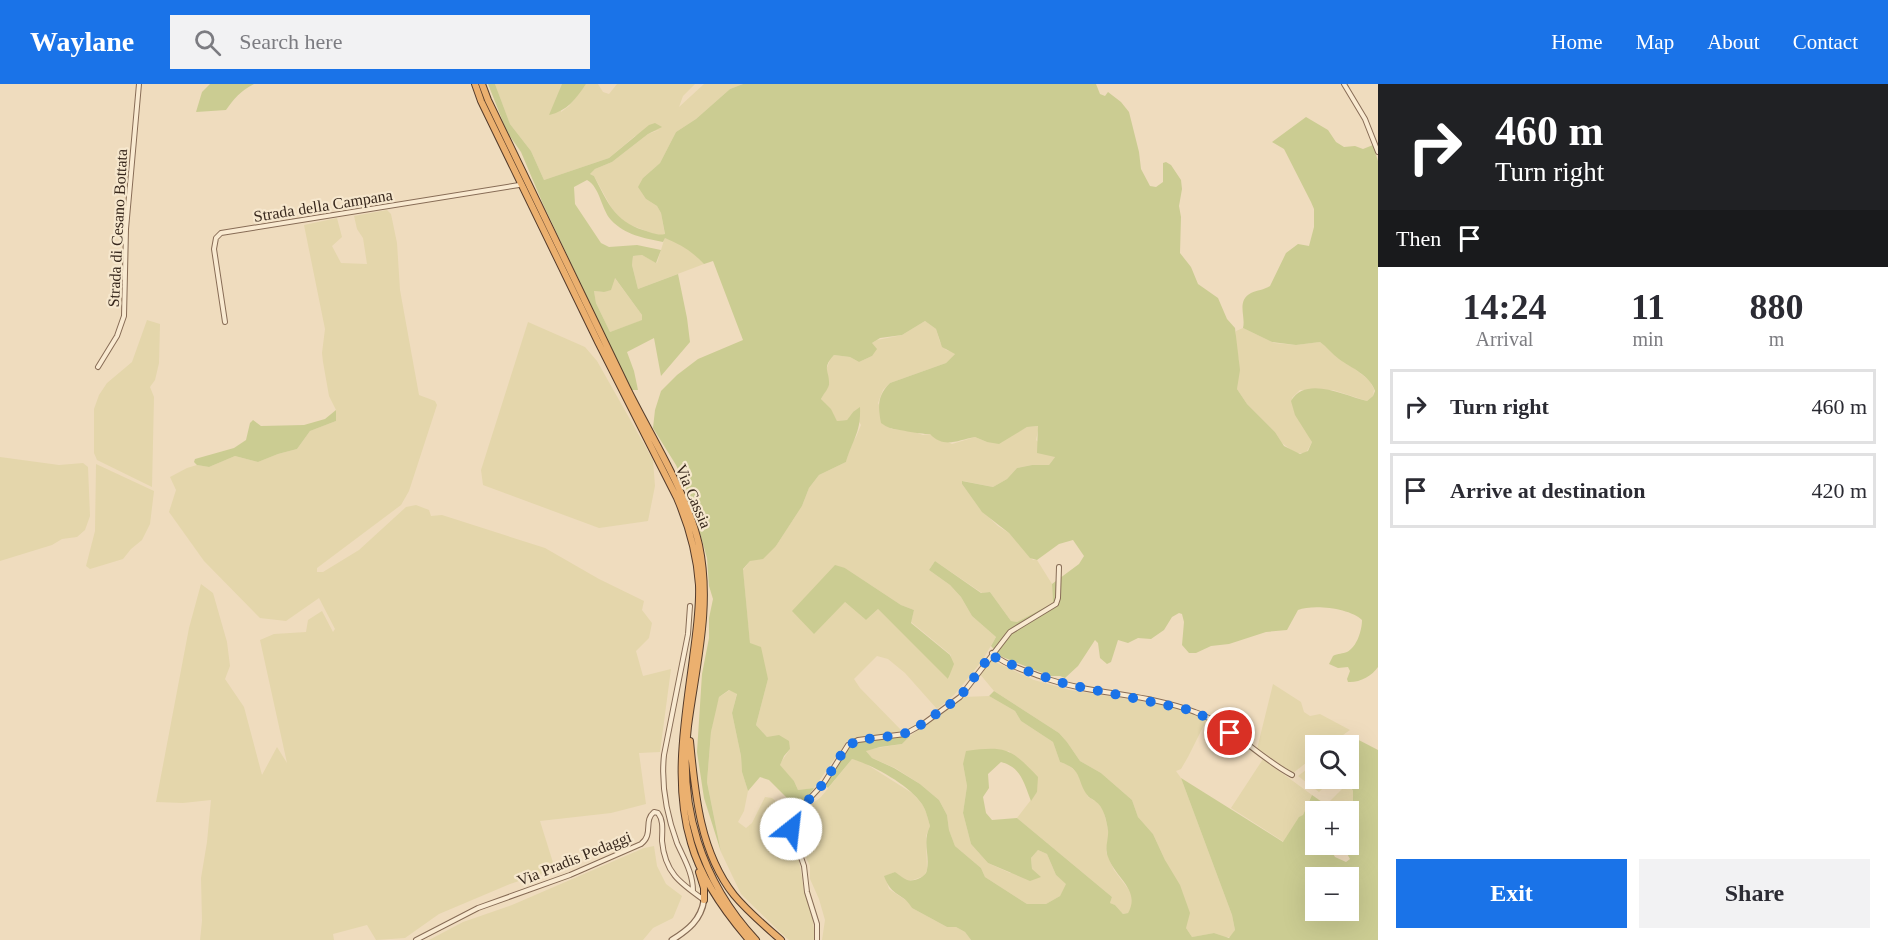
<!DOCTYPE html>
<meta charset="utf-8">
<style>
:root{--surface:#fff;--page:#f2f2f3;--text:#2b2b33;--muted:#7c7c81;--line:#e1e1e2;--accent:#1a73e8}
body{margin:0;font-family:"Times New Roman",serif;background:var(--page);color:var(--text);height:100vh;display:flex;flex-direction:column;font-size:22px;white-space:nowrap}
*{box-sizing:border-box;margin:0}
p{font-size:20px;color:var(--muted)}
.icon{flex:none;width:33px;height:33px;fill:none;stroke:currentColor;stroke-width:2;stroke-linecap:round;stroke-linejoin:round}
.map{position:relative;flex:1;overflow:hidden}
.side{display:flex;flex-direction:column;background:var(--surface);width:510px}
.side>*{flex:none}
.banner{background:#202124;color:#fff;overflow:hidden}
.tools{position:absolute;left:1305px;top:651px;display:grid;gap:12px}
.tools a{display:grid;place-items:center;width:54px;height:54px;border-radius:0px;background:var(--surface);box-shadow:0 6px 24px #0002;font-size:30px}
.pin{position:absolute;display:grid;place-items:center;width:51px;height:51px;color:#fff;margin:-26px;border:3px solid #fff;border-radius:50%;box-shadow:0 2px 6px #0007}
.me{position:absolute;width:66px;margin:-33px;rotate:29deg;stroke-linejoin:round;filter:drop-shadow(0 0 4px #0008)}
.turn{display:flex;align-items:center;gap:21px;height:126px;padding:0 18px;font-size:27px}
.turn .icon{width:78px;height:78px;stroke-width:2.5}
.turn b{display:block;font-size:42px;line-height:51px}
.then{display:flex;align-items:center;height:57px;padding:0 18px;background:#0003;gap:12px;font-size:22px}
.eta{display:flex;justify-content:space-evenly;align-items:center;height:102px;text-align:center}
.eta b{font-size:36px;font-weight:800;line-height:42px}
.action{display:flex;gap:12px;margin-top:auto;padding:12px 18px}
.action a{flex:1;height:69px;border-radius:0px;background:var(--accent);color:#fff;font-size:24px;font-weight:800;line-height:69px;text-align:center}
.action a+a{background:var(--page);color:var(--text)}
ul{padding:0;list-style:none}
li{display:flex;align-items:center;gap:18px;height:75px;margin:0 12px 9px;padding:0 6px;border:3px solid var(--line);border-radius:0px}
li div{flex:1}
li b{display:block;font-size:22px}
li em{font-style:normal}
header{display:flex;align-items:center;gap:36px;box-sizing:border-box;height:84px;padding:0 30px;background:var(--accent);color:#fff}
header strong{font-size:28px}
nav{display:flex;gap:33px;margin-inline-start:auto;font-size:21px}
.search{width:420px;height:54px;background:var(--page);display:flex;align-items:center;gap:15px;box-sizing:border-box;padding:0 21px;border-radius:0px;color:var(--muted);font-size:22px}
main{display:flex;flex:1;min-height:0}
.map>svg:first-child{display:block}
.farmland{fill:#e4d6ab;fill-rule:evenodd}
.green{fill:#cbcc92;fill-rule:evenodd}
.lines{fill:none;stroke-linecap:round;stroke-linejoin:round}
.minor-casing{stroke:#876c56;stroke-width:6}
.tertiary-casing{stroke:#876c56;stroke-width:7}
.trunk-casing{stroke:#543b2b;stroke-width:8}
.minor{stroke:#f9ead1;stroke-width:4}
.tertiary{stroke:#f9ead1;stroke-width:4.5}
.trunk{stroke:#ebb06f;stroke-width:6}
.route{stroke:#1a73e8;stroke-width:10;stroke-dasharray:0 18}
.labels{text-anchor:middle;stroke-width:4.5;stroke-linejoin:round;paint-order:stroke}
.street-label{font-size:16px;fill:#36261b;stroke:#f6e7cd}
</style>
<header>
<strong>Waylane</strong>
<div class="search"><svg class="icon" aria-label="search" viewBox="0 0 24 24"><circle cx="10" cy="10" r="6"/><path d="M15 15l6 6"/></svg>Search here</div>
<nav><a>Home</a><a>Map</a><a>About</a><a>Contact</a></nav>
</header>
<main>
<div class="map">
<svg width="1378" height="856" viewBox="0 0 1378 856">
<rect width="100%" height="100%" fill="#efdcbe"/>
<!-- farmland -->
<path class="farmland" d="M495 0H562L561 28 569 22 586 0H598L603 8 609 10 617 0H695L683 12 679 23 704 0H743L730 5 696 35 676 48 660 79 643 94 646 115 657 122 661 129 665 151 659 152 623 138 611 123 594 92 590 90 595 85 612 78 648 50 659 46 635 52 609 74 544 96 531 67 510 40Z
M387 126 391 130 397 159 400 206 419 311 435 317 437 321 409 407 401 421 317 484V488H323L359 466 406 423 416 421 429 426 431 432 442 431 545 464 599 495 644 517 642 526 652 539 649 554 636 567 643 592 671 585 660 668 639 669 646 720 611 729 540 737 555 785 510 800 439 830 405 854 376 856 367 841 333 850 334 856H200L202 837 201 794 207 758 211 716 183 719 156 718 189 544 201 500 213 509 227 558 230 582 225 595 244 623 262 691 277 663 287 679 260 556 274 550 306 548 308 536 322 527 333 548 335 545 319 514 286 537 260 534 204 477 169 428 176 406 170 393 187 384 197 381 209 383 235 372 258 378 278 370 297 365 310 347 336 337V326L329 312 323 278 322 269 325 245 304 141 337 134 342 153 332 162 341 179 367 180 363 154 357 145 354 132Z
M665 153 678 159 697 172 704 180 638 205 632 181 633 172 642 171 657 179Z
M614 193 642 231 643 236 610 248 596 219 594 207 604 208 611 200Z
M147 236 160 240 159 279 155 296 150 303 154 313 152 403 97 376 94 369V325L99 311 107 299 132 278Z
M925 237 936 245 940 258 946 266 956 269 946 279 890 299 883 306 878 319 891 345 909 346 923 351 930 350 952 360 975 353 987 358 1014 350 1027 343 1039 342 1036 356 1055 373 1049 381H1032L1017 384 1007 395 993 403 963 397 962 400 980 425 998 442 1009 449 1033 476H1037L1052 500 1053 519 1017 538 1011 537 990 508 982 509 935 477 929 486 950 501 961 513 972 532 996 553 982 577 954 611 937 625 905 589 888 575 877 572 854 595 860 604 901 646 899 648 867 652 847 657 814 704 798 706 794 697 779 681 790 665 767 653 756 641 768 595 750 560 743 486 750 477 776 462 802 422 809 404 819 391 846 378 850 362 856 353 861 341 853 328 847 336 837 337 830 325 821 315 829 301 826 286 830 276 834 271 850 273 859 278 872 272V259L877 256 902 251ZM845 484 901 521 914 526 911 538 951 571 949 595 878 525 866 536 845 518Z
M528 238 585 263 597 277 653 376 655 402 648 437 599 444 483 401 481 386Z
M1243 244 1274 259 1296 261 1320 258 1369 296 1374 305 1373 312 1367 317 1333 306H1300L1292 314 1312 358 1306 369H1295L1282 359 1275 348 1247 320 1237 305 1239 278 1235 258 1236 247Z
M0 373 59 381 83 379 88 383 90 432 85 446 77 453 62 455 52 461 0 477Z
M96 380 154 407 150 440 142 456 131 465 123 475 90 485 86 482 95 447Z
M991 576 1034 596 1070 606 1166 621 1207 635 1188 673 1181 685 1176 687 1181 694 1232 831 1235 846 1232 853H1225L1214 849 1192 853 1186 844 1165 776 1153 750 1138 733 1132 716 1101 689 1080 677 1067 658 1059 649 994 607 979 589Z
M1273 600 1301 618 1304 628 1310 632 1320 630 1350 646 1329 661 1316 662 1315 672 1293 689 1257 665Z
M730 606 737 609 732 629 741 672 742 688 748 707 744 727 738 738 746 744 752 739 765 713 772 714 784 724 781 739 798 771 804 806 813 836 815 856H789L782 850 741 810 721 768 707 698 711 648 715 626 719 613Z
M989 612 1015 627 1021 637 1053 658 1060 678 1068 681 1079 690 1088 713 1097 718 1103 725 1109 749 1106 768 1114 786 1132 810 1133 815V820L1128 829 1123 830 1115 821 1110 819 1112 813 1017 734 1037 708 1009 667 963 680 967 702 963 729 971 760 988 779 1010 789 1032 785 1031 774 1038 766 1047 770 1056 791 1067 800 1060 812 1046 820H1027L985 793 981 784 955 762 949 746 947 731 939 716 920 700 895 684 872 674 865 666 902 660 910 652 963 613Z
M852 675 863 678 912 709 923 721 927 731 930 742 926 752 927 786 924 792 913 796H906L895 788 885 792 889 805 910 819 912 824 947 843H956L965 848 971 856H822L825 836 819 815 810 795V782L794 749 792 739 799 730 821 713Z
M1263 675 1312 711 1303 731 1284 758 1231 724Z
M1315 679 1316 694 1332 695 1319 708 1298 692Z
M1347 700 1350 701 1353 707V722L1349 729 1330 717Z
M654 762 657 782 666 800 682 812 673 834 653 844 643 856H429L463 838 512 821 644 764Z"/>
<!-- green -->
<path class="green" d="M210 0H254C240 7 234 15 226 26L196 28 202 8Z
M488 0H495L510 40 531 67 544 96 609 74 649 41 655 39 662 43 648 50 612 78 595 85 590 90 594 92C607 117 614 137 643 146 651 148 657 152 665 150L661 129 657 122 646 115 638 103 643 94 660 79 676 48 696 35 730 5 743 0H1096L1100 10 1105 12 1108 8 1121 18 1129 28 1139 68 1141 85 1150 102 1156 103 1163 98V79L1166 78 1171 81 1181 96 1182 105 1179 122 1181 133 1180 169 1191 183 1198 200 1218 214 1227 235 1235 244 1240 286 1237 305 1247 320 1275 348 1284 362 1300 370 1308 367 1312 358 1295 331 1291 317C1306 291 1345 312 1367 317L1373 312 1375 307C1370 291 1351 284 1339 275 1332 270 1327 263 1320 258L1296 261 1272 258 1243 244C1246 232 1236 217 1251 209 1257 206 1264 206 1270 202L1286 169 1298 160 1309 162 1314 143V125L1311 118 1284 65 1272 58 1306 33 1328 46 1336 58 1344 63 1355 62 1363 65 1373 61 1378 77V583C1372 592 1359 599 1348 598L1347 595 1350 587 1348 583 1338 584 1329 580 1333 572C1338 569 1343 570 1347 568 1357 563 1362 546 1362 536 1350 524 1313 520 1298 526L1287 546 1266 548 1229 560 1211 562 1196 569H1189L1182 561 1184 538 1182 530 1179 529 1172 533 1164 546 1151 555 1138 554 1128 559 1118 556 1111 578 1107 580 1100 574 1098 559 1095 556 1078 582 1065 594 1060 592H1050L1000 572 991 562 996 553 972 532 961 513 950 501 929 486 935 477 981 509 990 508 1011 537 1017 538 1053 519 1052 500 1079 480 1084 472 1073 456 1059 460 1037 476 1030 474 1009 449 982 428 962 400V397L993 403 1007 395 1017 384 1032 381H1049L1055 373 1037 369 1038 342 1027 343 999 360 987 358 975 353C958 356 944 365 930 350 927 351 892 345 890 344 887 343 884 341 881 339 878 322 877 312 890 299L946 279 955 270 942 263 936 245 925 237 902 251 880 254 872 259 877 265 872 272 859 278 850 273 834 271C821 285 830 287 829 301 828 305 823 311 821 315L831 325 837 337 847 336 853 328 860 323C861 349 853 354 846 378L819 391 809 404 802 422 776 462 763 475 750 477 743 485 750 559 761 563 768 595 756 641 767 653 779 651 789 657 790 665 784 672 780 681 794 697 798 706 814 704 803 719 791 718 769 696 760 693 748 707 742 688 741 672 732 629 737 610 729 606 719 613 711 648 707 698 721 768 704 714 697 668 702 590 709 554V534L713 515 709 502 707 474 690 414 676 381 653 344 655 326 661 307 677 291 698 275 743 256 713 177 704 180C693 168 680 160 665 154L663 158C644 154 625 151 611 136 601 125 600 103 587 96L574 103 575 120 601 159 609 163 637 161 661 166 656 179 642 171 633 172 632 181 638 205 678 190 687 234 690 258 661 292 654 254 627 268 634 287 638 306H631L543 120 521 68 507 48ZM615 194 642 231V236L610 248 596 219 594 207 604 208 611 206Z
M562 0H586C576 15 567 27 549 31Z
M336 326V337L310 347 297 365 278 370 258 378 235 372 209 383 197 381 194 378 195 375 234 364 246 356 250 339 253 336 261 342 304 341 325 335Z
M835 481 845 484 901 521 914 526 911 539 950 571 954 580 948 595 878 525 866 536 845 518 814 550 792 527Z
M994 607 1059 649 1067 658 1080 677 1101 689 1132 716 1138 733 1153 750 1165 776 1180 801 1190 829 1186 844 1192 853 1214 849 1229 854 1235 846 1232 831 1181 694 1283 758 1299 733 1303 731 1312 711 1335 727 1316 728V760L1328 761 1335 773 1346 778 1350 775 1342 761 1348 760 1349 729 1353 722V707L1350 701 1353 690 1349 681 1351 672 1348 662 1345 660 1351 652 1378 666V856H971L965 848 956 843H947L912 824C903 808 892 814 884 792L895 788C898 790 903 794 907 796 914 798 926 793 927 786 930 769 922 759 930 742 928 735 926 726 922 720 909 701 873 681 852 675L828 704 825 701C830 690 836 673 846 665 859 653 893 653 910 652L902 660 880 663 866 667 872 674 894 684 920 700 939 716 947 731 949 746 955 762 981 784 985 793 1027 820H1046L1060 812 1066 800 1056 791 1047 770 1038 766 1031 774 1032 785 1041 793 1030 797 988 779 971 760 963 729 967 702 963 680 966 667C1005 662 1011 664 1038 693L1037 708 1031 717C1024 699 1021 683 1001 678L988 690 989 704 983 713 986 729 992 736 1017 734 1112 813 1110 819 1115 821 1123 830 1128 829C1141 806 1116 795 1108 773 1104 764 1109 755 1108 746 1106 735 1104 723 1095 717 1093 715 1089 714 1088 712 1076 697 1084 686 1060 678L1053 658 1021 637 1015 627 989 612ZM1316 794H1348V826H1316Z"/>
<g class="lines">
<defs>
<path id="minor" d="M1344 0 1365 35 1378 68
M225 238 214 165 216 154 221 149 519 101
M98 283 117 252 124 232 126 145 139 0
M690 522 688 550 664 671C661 700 667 732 677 759 684 775 693 789 693 807
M992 569C1004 581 1027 587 1042 593 1091 611 1146 609 1195 628 1231 641 1258 673 1292 691
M416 856 478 824 570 791 641 760C654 750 643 737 654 728L658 729C664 737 662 747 662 757 665 789 680 799 704 816
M817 856V840L807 808 804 782 791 745V739L796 729 824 699 848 661 858 656 905 650 923 640 960 613 1010 548 1056 520 1058 514 1059 483"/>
<path id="tertiary" d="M672 856C688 846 701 836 704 816"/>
<path id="trunk" d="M475 0 481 17 598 258 677 414C689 442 697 470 699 501 700 526 696 550 693 574 685 635 673 699 691 759 701 795 725 828 749 856
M482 0 488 16C534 112 580 208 627 304 651 353 687 408 699 461 712 522 696 581 688 642 678 722 701 797 756 856
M690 657C695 710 700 768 734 811 748 828 765 842 781 856
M699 788 704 804V816"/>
</defs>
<!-- minor casing -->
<use href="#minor" class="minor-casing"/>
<!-- tertiary casing -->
<use href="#tertiary" class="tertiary-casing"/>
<!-- trunk casing -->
<use href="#trunk" class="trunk-casing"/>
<!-- minor -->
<use href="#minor" class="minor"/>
<!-- tertiary -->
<use href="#tertiary" class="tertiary"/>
<!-- trunk -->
<use href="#trunk" class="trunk"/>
</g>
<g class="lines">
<!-- route -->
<path class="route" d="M791 745V739L795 731 824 699 846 663 858 656 901 651 915 645 960 613 992 569 996 574 1027 587 1066 600 1190 626 1210 635 1230 649"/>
</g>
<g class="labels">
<!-- street labels -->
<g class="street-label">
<text transform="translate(323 121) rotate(-9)" y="6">Strada della Campana</text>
<text transform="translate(117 144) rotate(-87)" y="6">Strada di Cesano Bottata</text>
<text transform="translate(694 412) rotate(67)" y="6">Via Cassia</text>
<text transform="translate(574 774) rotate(-22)" y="6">Via Pradis Pedaggi</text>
</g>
</g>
</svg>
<div class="tools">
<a><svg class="icon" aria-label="search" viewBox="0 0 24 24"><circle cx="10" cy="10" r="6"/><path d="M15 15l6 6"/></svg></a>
<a>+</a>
<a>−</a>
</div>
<div class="pin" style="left:1230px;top:649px;background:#d93025"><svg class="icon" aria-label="arrive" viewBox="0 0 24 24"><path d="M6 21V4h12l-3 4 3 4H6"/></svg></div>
<svg class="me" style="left:791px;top:745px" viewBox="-20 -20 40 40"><circle r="19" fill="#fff"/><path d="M0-13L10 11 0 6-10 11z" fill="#1a73e8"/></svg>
</div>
<section class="side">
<div class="banner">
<div class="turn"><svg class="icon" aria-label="right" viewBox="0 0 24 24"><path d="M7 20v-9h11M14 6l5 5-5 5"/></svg><div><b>460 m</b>Turn right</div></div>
<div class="then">Then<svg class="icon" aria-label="arrive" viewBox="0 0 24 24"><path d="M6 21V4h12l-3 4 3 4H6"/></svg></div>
</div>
<div class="eta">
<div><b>14:24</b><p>Arrival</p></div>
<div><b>11</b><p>min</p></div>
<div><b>880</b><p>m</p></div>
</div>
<ul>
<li><svg class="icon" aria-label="right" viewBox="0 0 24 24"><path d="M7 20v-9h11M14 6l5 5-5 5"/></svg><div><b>Turn right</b></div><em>460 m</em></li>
<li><svg class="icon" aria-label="arrive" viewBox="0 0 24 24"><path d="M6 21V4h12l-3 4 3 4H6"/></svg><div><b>Arrive at destination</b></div><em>420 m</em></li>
</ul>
<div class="action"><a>Exit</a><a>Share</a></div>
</section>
</main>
